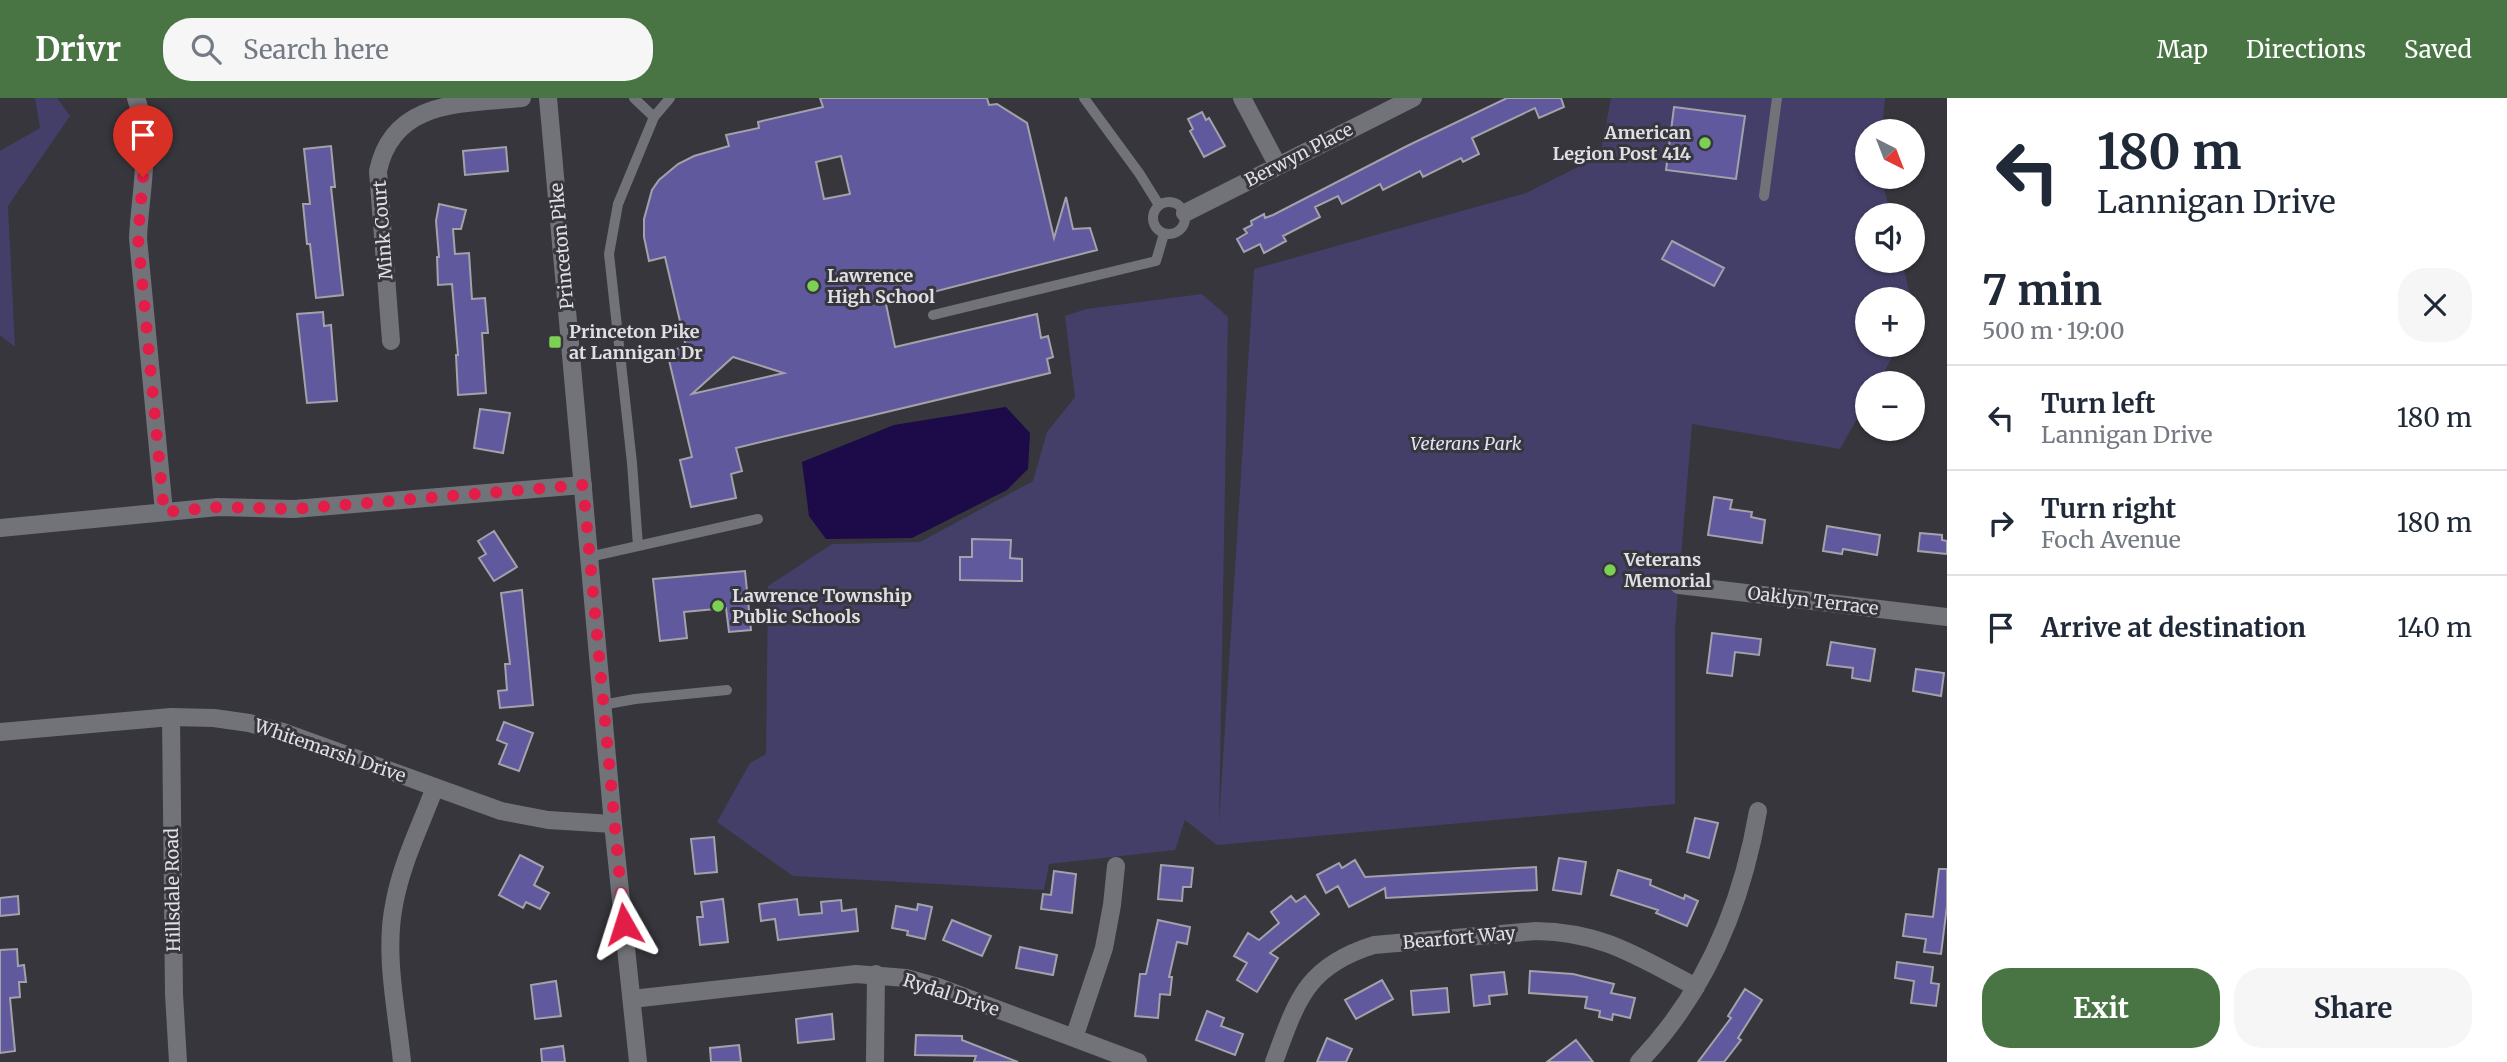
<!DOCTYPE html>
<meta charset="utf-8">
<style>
:root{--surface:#fff;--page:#f6f6f7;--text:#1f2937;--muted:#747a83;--line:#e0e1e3;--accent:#497544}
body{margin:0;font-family:Merriweather,serif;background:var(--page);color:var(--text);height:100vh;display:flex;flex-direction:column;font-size:26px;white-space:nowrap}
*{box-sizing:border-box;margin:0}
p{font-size:23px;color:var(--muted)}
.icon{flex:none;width:38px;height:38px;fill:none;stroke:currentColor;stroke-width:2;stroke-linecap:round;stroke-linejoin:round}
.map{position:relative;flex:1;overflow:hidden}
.panel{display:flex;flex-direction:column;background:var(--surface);width:560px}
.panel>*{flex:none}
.banner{background:#fff;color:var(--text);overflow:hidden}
.needle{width:46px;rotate:138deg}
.tools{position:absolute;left:1855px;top:21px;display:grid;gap:14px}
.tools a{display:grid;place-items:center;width:70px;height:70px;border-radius:50%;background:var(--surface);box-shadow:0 2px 5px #0004;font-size:35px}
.pin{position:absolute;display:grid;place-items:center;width:60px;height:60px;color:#fff;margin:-72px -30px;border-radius:50% 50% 50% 0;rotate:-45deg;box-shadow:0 0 7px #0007}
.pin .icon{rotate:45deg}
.me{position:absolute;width:77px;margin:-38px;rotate:354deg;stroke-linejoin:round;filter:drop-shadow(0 0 5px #0008)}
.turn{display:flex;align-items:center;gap:24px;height:147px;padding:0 35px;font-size:32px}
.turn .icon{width:91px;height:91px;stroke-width:2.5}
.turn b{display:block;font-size:49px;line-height:60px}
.round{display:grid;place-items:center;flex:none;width:74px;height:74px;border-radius:28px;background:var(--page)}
.head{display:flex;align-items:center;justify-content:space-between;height:119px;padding:0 35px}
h1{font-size:42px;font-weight:700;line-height:52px}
.cta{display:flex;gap:14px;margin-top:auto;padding:14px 35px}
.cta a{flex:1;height:80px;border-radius:28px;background:var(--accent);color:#fff;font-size:28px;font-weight:700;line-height:80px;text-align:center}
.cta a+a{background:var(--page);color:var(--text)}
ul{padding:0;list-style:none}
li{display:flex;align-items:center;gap:21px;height:105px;padding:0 35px;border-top:2px solid var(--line)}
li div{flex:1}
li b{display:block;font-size:26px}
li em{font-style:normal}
header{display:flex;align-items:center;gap:42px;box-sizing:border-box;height:98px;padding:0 35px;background:var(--accent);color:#fff}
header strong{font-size:33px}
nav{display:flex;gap:38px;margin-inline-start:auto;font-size:24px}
.search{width:490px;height:63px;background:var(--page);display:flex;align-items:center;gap:18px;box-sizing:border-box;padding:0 24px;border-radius:28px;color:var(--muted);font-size:26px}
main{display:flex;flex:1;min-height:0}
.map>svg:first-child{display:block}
.green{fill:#433f68}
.water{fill:#1c0a49}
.building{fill:#61599d;stroke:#a3a2aa;stroke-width:2;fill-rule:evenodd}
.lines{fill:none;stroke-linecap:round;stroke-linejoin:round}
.service{stroke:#727279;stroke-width:10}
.minor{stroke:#727279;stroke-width:18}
.secondary{stroke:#727279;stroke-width:18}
.route{stroke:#e11d48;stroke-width:12;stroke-dasharray:0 21.6}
.poi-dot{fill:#7cd155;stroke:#36363c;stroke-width:2.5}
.labels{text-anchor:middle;stroke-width:6;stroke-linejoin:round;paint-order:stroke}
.poi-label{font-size:18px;font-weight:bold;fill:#e0e0e4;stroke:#36363c;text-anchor:start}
.street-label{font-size:18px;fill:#e0e0e4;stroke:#36363c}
.park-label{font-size:18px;font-style:italic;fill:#e1e0f5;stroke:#36363c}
</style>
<header>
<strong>Drivr</strong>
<div class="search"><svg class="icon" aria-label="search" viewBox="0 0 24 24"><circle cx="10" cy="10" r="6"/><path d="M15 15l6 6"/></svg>Search here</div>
<nav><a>Map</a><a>Directions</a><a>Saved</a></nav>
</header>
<main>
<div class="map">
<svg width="1947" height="964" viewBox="0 0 1947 964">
<rect width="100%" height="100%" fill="#36363c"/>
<!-- green -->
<path class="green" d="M35 0H57L70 18 8 108 15 249 0 237V53L40 30Z
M1611 0H1885L1882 33H1867V79H1881L1891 117H1867V163H1902L1911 201H1867V247H1899L1878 285H1867V303L1840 351 1692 326 1675 531V706L1217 747 1185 722 1175 752 1049 766 1044 792 793 778 717 724 750 665 766 656 768 488 832 446 920 444 1033 383 1047 334 1075 299 1065 218 1086 211 1202 196 1228 219 1219 724 1254 171 1526 95 1600 58Z"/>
<!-- water -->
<path class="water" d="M1006 309 1030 335 1028 371 1007 392 912 440 826 441 809 418 802 364 894 327Z"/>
<!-- building -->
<path class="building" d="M820 0H987L989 7 997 6 1027 25 1054 140 1066 99 1073 131 1090 130 1097 152 886 206 895 249 1037 216 1041 240 1048 238 1053 259 1047 261 1050 275 736 350 742 373 731 376 736 400 691 409 680 362 692 359 668 258 673 257 671 252 686 249 665 159 649 163 644 139V121L652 92 659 82 678 66 694 58 729 48 726 37 759 30 758 24 823 9ZM841 58 850 96 824 101 816 64ZM733 259 784 275 692 296Z
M1507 0H1561L1564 9 1539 20 1535 10 1472 40 1479 56 1463 64 1461 60 1423 79 1420 73 1383 92 1380 86 1342 106 1338 98 1315 109 1320 119 1283 138 1286 143 1264 155 1260 146 1244 154 1237 141 1247 135 1244 131 1252 127 1251 123 1264 116 1265 120 1273 117 1407 48Z
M1674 9 1745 18 1736 81 1666 72Z
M1202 14 1206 22 1209 20 1225 48 1204 59 1190 33 1193 31 1188 21Z
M331 48 335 89H331L343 197 316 200 310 146H307L303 106H310L304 51Z
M506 49 508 73 465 77 463 53Z
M439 106 466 112 461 131H453L455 156 469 155 472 201 485 200 488 235H482L486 295 458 297 456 257H458L452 186 438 187 437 159H439L436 123Z
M1672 143 1724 170 1714 188 1662 161Z
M323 214 324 228 331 227 337 303 307 305 297 216Z
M480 311 510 315 503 355 474 350Z
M1714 399 1732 402 1730 411 1752 414 1751 419 1765 422 1762 445 1708 437Z
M1827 428 1880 437 1877 457 1843 451 1842 456 1823 453Z
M494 433 517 469 494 483 479 460 486 456 478 443Z
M1920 435 1942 437V442L1947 443V456L1918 453Z
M972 441 1011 442 1010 460 1022 461V483L960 482V459H972Z
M745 473 751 532 729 534 726 510 684 514 687 540 660 543 653 481Z
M522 492 533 607 500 610 498 593 507 592 505 566H510L501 495Z
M1712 535 1761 541 1759 557 1735 554 1732 578 1707 575Z
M1831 544 1875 551 1870 583 1852 580 1853 570 1827 567Z
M1916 571 1944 575 1941 598 1913 593Z
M504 624 533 635 519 673 499 666 507 646 497 642Z
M1695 720 1718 725 1709 760 1687 754Z
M714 739 717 774 695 776 691 741Z
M520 757 543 769 534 787 549 795 540 811 526 804 523 810 499 797Z
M1559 760 1586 764 1581 796 1553 792Z
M1355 762 1365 779 1536 769 1537 792 1386 800 1385 790 1349 809 1338 788 1326 795 1317 777 1339 765 1342 770Z
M1161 767 1193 770 1191 789H1183L1182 803 1158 801Z
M1939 771H1947V808L1941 856 1924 854 1926 841 1903 838 1906 816 1933 819Z
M1618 772 1651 782 1650 787 1684 801 1685 797 1698 803 1687 828 1656 815 1658 812 1611 797Z
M1054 773 1076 776 1072 815 1041 811 1043 796 1051 797Z
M18 798 19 816 0 818V800Z
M1291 798 1296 804 1305 798 1319 816 1270 855 1278 860 1257 894 1237 882 1247 865 1234 858 1248 835 1259 842 1279 825 1271 814Z
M723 801 728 844 700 847 697 819H703L701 804Z
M797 801 799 817 822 815 821 804 841 802 842 813 856 811 858 833 778 842 775 821 761 823 759 806Z
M918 806 932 809 925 841 907 837 908 833 892 830 896 808 917 812Z
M952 822 991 838 982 858 943 842Z
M1158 822 1190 829 1187 846 1177 844 1169 879H1172L1170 897 1160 896 1158 920 1135 918 1140 876H1146Z
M1020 849 1057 857 1053 877 1016 870Z
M17 851 18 868 24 867 26 884H19L20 899 10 900 15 953 0 955V852Z
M1897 864 1933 869 1931 885 1939 886 1936 908 1911 905 1914 883 1895 880Z
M1530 873 1573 876 1614 886 1611 895 1635 900 1630 920 1613 916 1612 922 1599 919 1600 913 1585 910 1587 899 1529 895Z
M1504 874 1507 896 1489 898 1490 906 1474 908 1471 877Z
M1382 882 1393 901 1356 921 1345 902Z
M556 883 561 918 535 921 531 887Z
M1447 890 1449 914 1413 917 1411 893Z
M1745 891 1762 902 1738 940 1741 942 1724 964H1698L1731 920 1728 918Z
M1207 913 1224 920 1221 928 1243 936 1235 957 1196 942Z
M832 916 834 941 798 945 796 921Z
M916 937 962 938V942L1018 964H974L976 958 915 957Z
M1327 940 1352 951 1346 964H1317Z
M1576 942 1593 964H1547Z
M739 947 741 964H711L710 950Z
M563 948 565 964H542L541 951Z"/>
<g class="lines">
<!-- service -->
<path class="service" d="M634 0 654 19
M1084 0 1139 75 1159 107
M1764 98 1777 0
M1153 120a16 16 0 1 1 32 0a16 16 0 1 1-32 0Z
M933 217 1156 163 1164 136
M638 448 632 365 609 156 618 106 654 19 670 0
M589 459 758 421
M602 607 635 601 727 592"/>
<!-- minor -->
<path class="minor" d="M136 0C153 45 140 93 138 140L164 414
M1242 0 1278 68
M1185 115 1413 0
M391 243 378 73C393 1 463 6 522 0
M0 430 218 409 294 411 583 387
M1679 487 1947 519
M171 619 174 896 178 964
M0 634 171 619 214 620 249 625 283 634 501 713 548 722 613 726
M632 901 856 876 906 880 938 889 1138 964
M1074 940 1104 850 1112 807 1116 768
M402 964C397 913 384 857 394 807 401 766 421 727 435 689
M875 964 876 876
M1274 964C1297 902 1306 868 1374 847L1536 833C1603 834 1638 859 1696 889
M1639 964C1705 895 1742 806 1758 713"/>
<!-- secondary -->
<path class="secondary" d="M548 0 613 726 638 964"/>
</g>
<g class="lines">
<!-- route -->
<path class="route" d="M143 79 138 140 164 414 218 409 294 411 583 387 624 826"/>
</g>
<!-- markers -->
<g class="poi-dot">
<circle cx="1705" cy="45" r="7"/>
<circle cx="813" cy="188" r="7"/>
<rect x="548" y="237" width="14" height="14" rx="3.5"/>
<circle cx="1610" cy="472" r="7"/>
<circle cx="718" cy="508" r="7"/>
</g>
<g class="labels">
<!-- poi labels -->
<g class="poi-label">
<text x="1691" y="41" text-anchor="end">American<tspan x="1691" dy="21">Legion Post 414</tspan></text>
<text x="827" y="184">Lawrence<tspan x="827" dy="21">High School</tspan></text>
<text x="569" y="240">Princeton Pike<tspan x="569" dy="21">at Lannigan Dr</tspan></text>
<text x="1624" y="468">Veterans<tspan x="1624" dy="21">Memorial</tspan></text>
<text x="732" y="504">Lawrence Township<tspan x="732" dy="21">Public Schools</tspan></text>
</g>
<!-- street labels -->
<g class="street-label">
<text transform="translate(1299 57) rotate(-27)" y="6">Berwyn Place</text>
<text transform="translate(383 132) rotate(-94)" y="6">Mink Court</text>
<text transform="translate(562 148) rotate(-95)" y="6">Princeton Pike</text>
<text transform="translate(1813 503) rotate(7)" y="6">Oaklyn Terrace</text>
<text transform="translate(330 653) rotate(19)" y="6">Whitemarsh Drive</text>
<text transform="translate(173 792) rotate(-91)" y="6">Hillsdale Road</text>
<text transform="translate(1459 840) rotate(-5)" y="6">Bearfort Way</text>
<text transform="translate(951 897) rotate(18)" y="6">Rydal Drive</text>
</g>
<!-- park labels -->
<g class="park-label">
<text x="1466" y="352">Veterans Park</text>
</g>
</g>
</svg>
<div class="tools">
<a><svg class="needle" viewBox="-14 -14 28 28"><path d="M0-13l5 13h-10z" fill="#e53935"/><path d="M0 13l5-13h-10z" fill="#747a83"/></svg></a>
<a><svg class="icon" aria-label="sound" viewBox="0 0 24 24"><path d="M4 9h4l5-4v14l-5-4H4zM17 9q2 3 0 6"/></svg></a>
<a>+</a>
<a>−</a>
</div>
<div class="pin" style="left:143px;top:79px;background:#d93025"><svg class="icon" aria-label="arrive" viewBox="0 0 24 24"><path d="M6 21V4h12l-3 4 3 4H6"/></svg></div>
<svg class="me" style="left:624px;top:826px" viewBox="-20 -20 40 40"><path d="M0-17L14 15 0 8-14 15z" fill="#e11d48" stroke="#fff" stroke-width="4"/></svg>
</div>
<section class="panel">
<div class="banner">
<div class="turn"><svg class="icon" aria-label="left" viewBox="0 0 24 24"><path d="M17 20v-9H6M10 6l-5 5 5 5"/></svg><div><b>180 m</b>Lannigan Drive</div></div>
</div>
<div class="head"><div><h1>7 min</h1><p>500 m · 19:00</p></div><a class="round"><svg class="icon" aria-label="close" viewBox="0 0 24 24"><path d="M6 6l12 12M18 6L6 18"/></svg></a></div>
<ul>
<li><svg class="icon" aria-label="left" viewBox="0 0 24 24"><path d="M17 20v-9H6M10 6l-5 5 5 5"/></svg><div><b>Turn left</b><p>Lannigan Drive</p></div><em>180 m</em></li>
<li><svg class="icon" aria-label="right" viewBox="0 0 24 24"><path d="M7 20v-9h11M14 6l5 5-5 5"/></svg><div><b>Turn right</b><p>Foch Avenue</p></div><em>180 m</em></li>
<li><svg class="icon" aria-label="arrive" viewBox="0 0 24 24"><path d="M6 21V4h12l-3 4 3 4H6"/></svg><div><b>Arrive at destination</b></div><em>140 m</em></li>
</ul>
<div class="cta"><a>Exit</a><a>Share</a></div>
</section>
</main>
